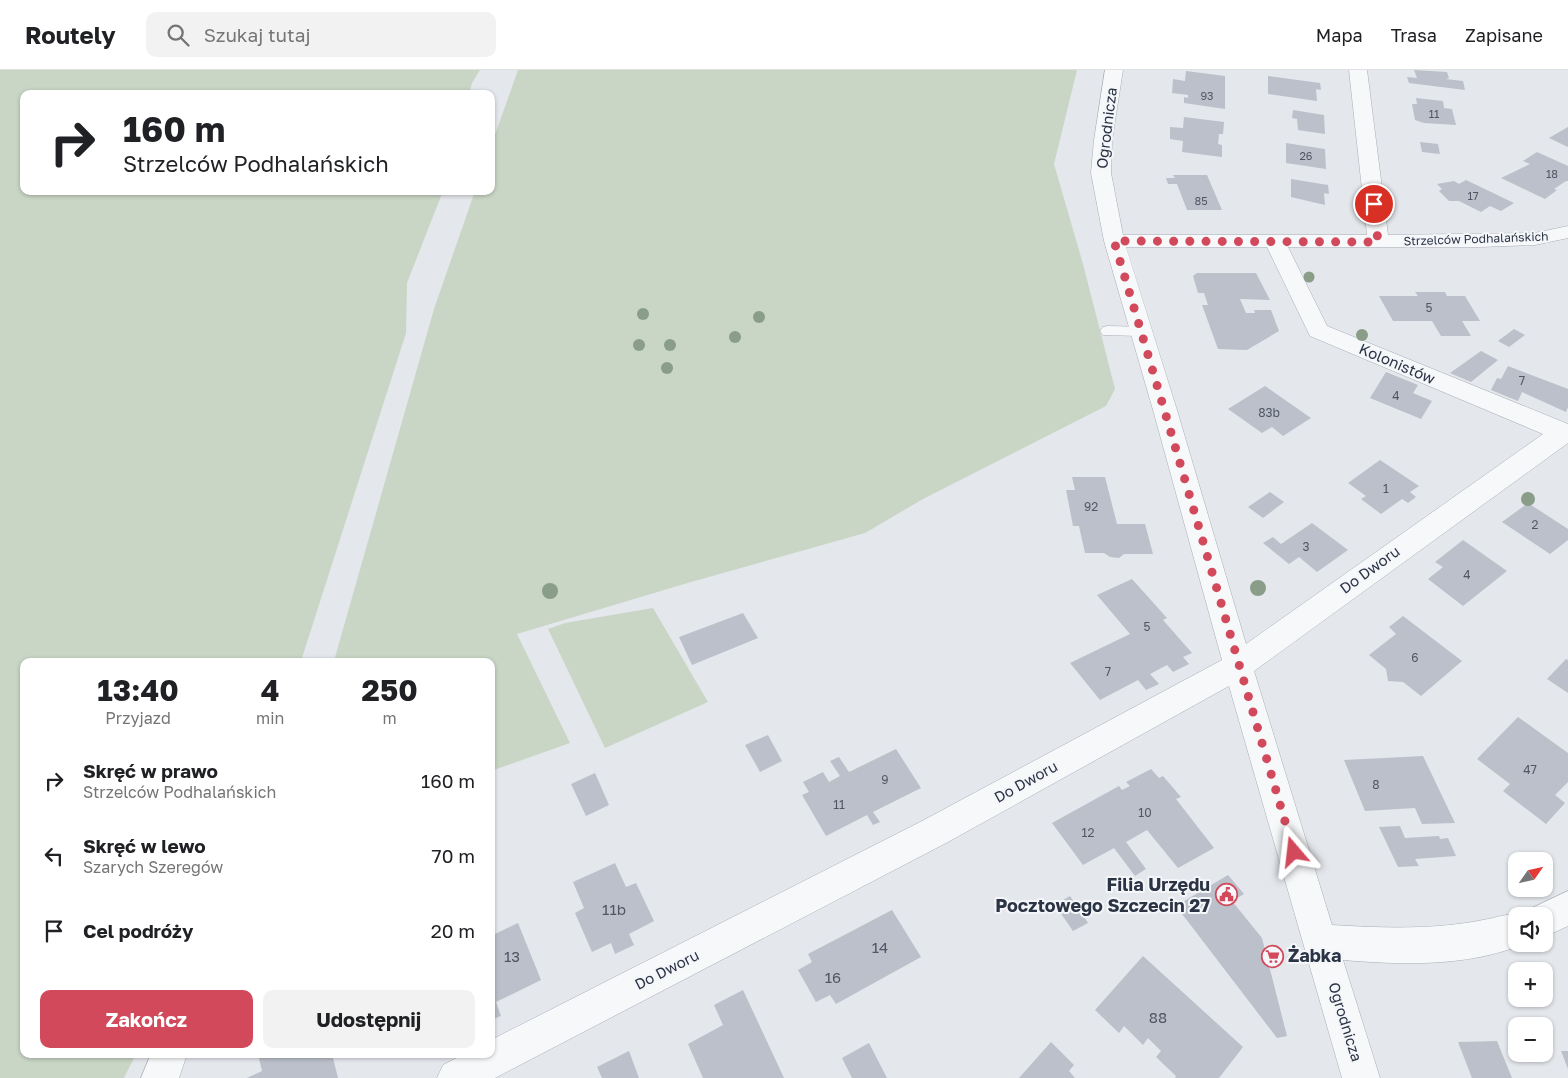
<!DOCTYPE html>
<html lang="pl">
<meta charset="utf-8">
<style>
:root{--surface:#fff;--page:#f2f2f2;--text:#202124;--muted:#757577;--line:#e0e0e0;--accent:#d1495b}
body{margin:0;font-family:"Golos Text",sans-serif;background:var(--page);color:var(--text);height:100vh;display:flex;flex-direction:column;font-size:19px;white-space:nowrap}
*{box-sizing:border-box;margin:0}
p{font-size:16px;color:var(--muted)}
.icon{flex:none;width:28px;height:28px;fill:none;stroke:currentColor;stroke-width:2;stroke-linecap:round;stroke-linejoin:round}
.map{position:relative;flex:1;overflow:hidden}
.side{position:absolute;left:20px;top:588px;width:475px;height:400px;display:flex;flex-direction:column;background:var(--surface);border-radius:10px;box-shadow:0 1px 4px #0004}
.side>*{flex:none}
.banner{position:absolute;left:20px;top:20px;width:475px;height:105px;border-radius:10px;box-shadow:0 1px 4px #0004;background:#fff;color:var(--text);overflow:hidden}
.needle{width:32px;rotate:56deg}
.tools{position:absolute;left:1508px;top:782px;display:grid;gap:10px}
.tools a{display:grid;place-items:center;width:45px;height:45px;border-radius:10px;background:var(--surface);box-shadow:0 1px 4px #0004;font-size:25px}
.pin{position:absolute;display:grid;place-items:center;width:42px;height:42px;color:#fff;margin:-21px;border:2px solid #fff;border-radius:50%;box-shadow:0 1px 5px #0007}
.me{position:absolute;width:55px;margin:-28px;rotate:343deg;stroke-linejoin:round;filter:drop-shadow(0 0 4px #0008)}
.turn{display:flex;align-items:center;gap:18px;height:105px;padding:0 20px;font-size:22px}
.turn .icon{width:65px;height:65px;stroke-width:2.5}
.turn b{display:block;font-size:35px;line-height:42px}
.eta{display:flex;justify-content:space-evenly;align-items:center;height:85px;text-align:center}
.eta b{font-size:30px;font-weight:700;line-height:35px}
.button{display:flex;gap:10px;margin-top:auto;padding:10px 20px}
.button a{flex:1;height:58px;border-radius:10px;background:var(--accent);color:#fff;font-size:20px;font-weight:700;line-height:58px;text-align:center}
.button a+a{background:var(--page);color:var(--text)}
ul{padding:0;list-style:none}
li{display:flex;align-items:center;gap:15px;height:75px;padding:0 20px}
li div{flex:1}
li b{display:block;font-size:19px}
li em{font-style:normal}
header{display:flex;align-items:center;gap:30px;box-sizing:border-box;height:70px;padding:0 25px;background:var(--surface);border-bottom:1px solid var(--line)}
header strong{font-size:24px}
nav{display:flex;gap:28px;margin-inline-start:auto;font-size:18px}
.search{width:350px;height:45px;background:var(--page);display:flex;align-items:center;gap:12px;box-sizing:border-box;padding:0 18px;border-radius:10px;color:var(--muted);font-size:19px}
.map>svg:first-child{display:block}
.green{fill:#c9d6c5}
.building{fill:#bbc0ca}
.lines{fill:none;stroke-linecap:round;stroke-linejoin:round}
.service-casing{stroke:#a9aeb7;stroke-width:1}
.minor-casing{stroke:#a9aeb7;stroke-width:1}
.service{fill:#f7f8fa;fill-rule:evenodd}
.minor{fill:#f7f8fa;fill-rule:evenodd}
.tree{fill:#899d89}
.route{stroke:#d1495b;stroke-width:9;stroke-dasharray:0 16.2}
.labels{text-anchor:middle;stroke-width:4;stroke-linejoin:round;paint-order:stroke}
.far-number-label{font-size:11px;fill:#4f5766}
.far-street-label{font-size:12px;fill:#2b3445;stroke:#f4f6f9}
.number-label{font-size:12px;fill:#4f5766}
.street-label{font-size:15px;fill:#2b3445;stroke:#f4f6f9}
.near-number-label{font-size:15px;fill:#4f5766}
.near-poi-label{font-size:18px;font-weight:bold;fill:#2b3445;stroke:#f4f6f9;text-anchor:end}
</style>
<header>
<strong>Routely</strong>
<div class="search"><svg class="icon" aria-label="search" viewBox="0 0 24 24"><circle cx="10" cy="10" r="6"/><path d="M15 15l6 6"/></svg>Szukaj tutaj</div>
<nav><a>Mapa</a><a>Trasa</a><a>Zapisane</a></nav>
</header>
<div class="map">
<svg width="1568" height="1008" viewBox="0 0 1568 1008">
<rect width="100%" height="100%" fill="#e4e7ec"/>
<!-- green -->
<path class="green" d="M0 0H480L472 13 469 24H24V121H443L407 213 406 263 301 591H24V984H136L124 1008H0Z
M518 0H1077L1054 94 1083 194 1115 319 1106 336 923 429 865 463 691 512 517 564 570 673 491 701V591H334L434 239 475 121H491V76Z
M653 538 708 632 605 678 548 559 565 553Z"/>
<!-- building -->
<path class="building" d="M1414 0 1447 2 1449 8 1446 9 1463 11 1465 20 1409 13 1407 7 1417 8Z
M1186 1 1225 6V39L1184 33V27L1188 28V25L1172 23 1173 9 1185 11Z
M1268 6 1320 13 1321 20 1316 19 1317 31 1268 24Z
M1416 28 1443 31 1444 38 1452 39 1456 55 1424 53 1415 50 1412 34H1417Z
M1293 40 1324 45 1325 64 1298 60 1297 49 1292 48Z
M1184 47 1224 52 1223 64H1219L1218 74 1222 75V87L1182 82 1183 71 1170 69V57L1183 58Z
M1568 57V77L1549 68 1561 61Z
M1420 72 1438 74 1440 84 1422 82Z
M1286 73 1325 79 1326 99 1286 93Z
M1537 82 1568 96V111H1566L1554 119 1557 120 1545 129 1501 108 1530 94 1523 91Z
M1173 105H1207L1222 140H1187L1177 114H1168L1166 108H1175Z
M1291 109 1328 115 1329 124 1324 123 1325 135 1291 127Z
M1466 110 1514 133 1501 141 1490 136 1481 142 1459 131H1449L1439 121 1442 119 1437 114 1454 111 1459 114Z
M1197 203H1256L1270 230 1240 229 1246 243H1255L1254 240H1271L1279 261 1247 280 1218 279 1202 235H1208L1204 223H1198L1193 206Z
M1415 222H1445L1447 226H1465L1480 251H1462L1471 266H1441L1432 251H1393L1379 226H1418Z
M1514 259 1525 265 1509 277 1498 271Z
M1481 281 1498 290 1471 312 1450 303Z
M1508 296 1568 319V337L1566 342 1522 322 1518 331 1491 320 1497 308 1501 309Z
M1386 302 1418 315 1413 323 1432 331 1421 349 1370 328Z
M1265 316 1311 348 1283 366 1272 357 1262 363 1228 339Z
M1380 390 1419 416 1410 422 1416 427 1408 433 1402 429 1381 444 1361 429 1366 426 1348 413Z
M1072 407H1105L1117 454H1145L1153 484H1124L1119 488 1110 487 1104 483H1085L1079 456H1073L1066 420H1075Z
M1270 422 1284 432 1263 448 1248 437Z
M1528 433 1568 459V470L1550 484 1502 452Z
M1312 453 1348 480 1317 502 1299 487 1289 494 1263 473 1273 467 1281 474Z
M1463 470 1507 501 1463 536 1428 509 1443 497 1435 492Z
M1132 509 1167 548 1163 550 1192 583 1183 587 1189 594 1173 602 1167 595 1150 604 1159 614 1146 620 1138 610 1100 630 1070 593 1130 564 1097 525Z
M743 543 758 568 692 595 679 567Z
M1403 546 1462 591 1421 626 1403 612 1388 611 1386 599 1369 585 1396 564 1389 557Z
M1566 589 1568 590V623L1547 609Z
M1518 647 1568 683V712L1555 725 1565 733 1546 754 1503 721 1510 714 1477 689Z
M768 665 782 691 760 702 745 675Z
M896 679 921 718 873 742 880 752 873 755 867 745 826 766 802 725 809 722 803 712 823 702 829 712 840 706 830 691 839 687 849 702Z
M1423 686 1455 753 1422 754 1415 738 1365 741 1344 690Z
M1151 699 1159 708 1163 706 1181 727 1176 729 1214 778 1178 798 1147 760 1126 772 1146 799 1135 806 1114 778 1083 795 1052 753 1119 716 1122 720 1130 716 1126 712Z
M595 703 609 735 586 746 571 714Z
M1400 756 1405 768 1439 766 1440 769 1448 768 1456 786 1415 789 1419 796 1398 797 1379 757Z
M615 793 626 817 636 813 654 851 629 864 634 875 615 884 611 873 592 882 575 843 584 838 573 812Z
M1228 805 1244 824 1232 831 1262 868 1287 966 1277 968 1176 836Z
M1070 826 1088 853 1073 861 1055 835Z
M892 840 921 887 836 934 830 925 816 932 798 900 812 892 808 884Z
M518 853 541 910 496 932 501 946 491 950V854L495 864Z
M1143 886 1243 977 1219 1008H1175L1176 1006 1156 987 1161 981 1148 968 1143 975 1124 956 1119 963 1095 940Z
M743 920 784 1008H703L688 974 723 955 714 935Z
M1497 971 1512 1008H1472L1458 972Z
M1051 972 1074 995 1069 1001 1075 1008H1019Z
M869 973 887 1008H852L842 988Z
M629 981 639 1008H602L597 997Z
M1561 981H1568V999Z
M258 984H332L338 1008H247L262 1001Z"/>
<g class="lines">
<defs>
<path id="service" d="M1108 256 1146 257 1149 261 1146 265 1141 266 1103 265 1100 261 1103 257Z"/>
<path id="minor" d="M1105 0H1123L1112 70 1111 103 1123 165H1367L1349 0H1367L1388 165 1535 163 1568 156V168L1535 175 1479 177H1288L1327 256 1568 354V373L1254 601 1332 855C1383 858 1433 860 1483 850 1497 848 1511 841 1524 846H1516V874H1524C1468 897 1403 895 1343 890L1380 1008H1342L1229 616 948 772 495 1008H437L443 995 464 984H491V970L924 750 1222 590 1153 340 1104 171 1091 103 1094 70ZM1126 177H1267L1310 266 1543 364 1246 574 1177 340Z
M1568 821V856L1544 867V846H1528L1532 838Z
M151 984H187L179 1008H141Z"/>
</defs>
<!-- service casing -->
<use href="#service" class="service-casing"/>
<!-- minor casing -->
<use href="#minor" class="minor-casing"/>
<!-- service -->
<use href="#service" class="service"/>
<!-- minor -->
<use href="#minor" class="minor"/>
</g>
<!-- trees -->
<g class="tree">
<circle cx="1309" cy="207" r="5.5"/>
<circle cx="643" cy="244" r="6"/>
<circle cx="759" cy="247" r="6"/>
<circle cx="1362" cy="265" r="6"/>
<circle cx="735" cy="267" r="6"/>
<circle cx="639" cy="275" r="6"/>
<circle cx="670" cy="275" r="6"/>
<circle cx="667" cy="298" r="6"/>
<circle cx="1528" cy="429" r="7"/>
<circle cx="1258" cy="518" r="8"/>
<circle cx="550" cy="521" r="8"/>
</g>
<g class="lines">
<!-- route -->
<path class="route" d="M1294 782C1234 578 1175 374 1114 171L1378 172 1374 134"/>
</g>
<!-- icons -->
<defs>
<symbol id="civic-ring" viewBox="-11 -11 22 22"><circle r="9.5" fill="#f4f6f9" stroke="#d1495b" stroke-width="1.5"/><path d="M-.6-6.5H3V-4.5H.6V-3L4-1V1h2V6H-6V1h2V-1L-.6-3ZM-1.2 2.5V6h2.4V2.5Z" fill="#d1495b"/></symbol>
<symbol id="supermarket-ring" viewBox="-11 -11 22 22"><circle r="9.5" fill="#f4f6f9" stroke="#d1495b" stroke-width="1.5"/><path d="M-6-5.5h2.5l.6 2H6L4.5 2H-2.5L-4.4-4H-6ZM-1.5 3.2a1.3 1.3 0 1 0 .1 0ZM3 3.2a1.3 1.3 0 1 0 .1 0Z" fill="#d1495b"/></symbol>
</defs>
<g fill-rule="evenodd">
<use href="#civic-ring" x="1214" y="812" width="25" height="25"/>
<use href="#supermarket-ring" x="1260" y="874" width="25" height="25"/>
</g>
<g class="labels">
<!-- far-number labels -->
<g class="far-number-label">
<text x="1207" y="30">93</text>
<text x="1434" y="48">11</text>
<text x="1306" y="90">26</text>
<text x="1552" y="108">18</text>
<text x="1473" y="130">17</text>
<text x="1201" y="135">85</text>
</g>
<!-- far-street labels -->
<g class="far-street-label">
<text transform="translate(1476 169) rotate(-2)" y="4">Strzelców Podhalańskich</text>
</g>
<!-- number labels -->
<g class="number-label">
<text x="1429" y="242">5</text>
<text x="1522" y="315">7</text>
<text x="1396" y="330">4</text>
<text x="1269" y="347">83b</text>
<text x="1386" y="423">1</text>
<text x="1091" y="441">92</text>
<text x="1535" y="459">2</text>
<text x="1306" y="481">3</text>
<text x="1467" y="509">4</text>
<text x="1147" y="561">5</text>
<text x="1415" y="592">6</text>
<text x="1108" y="606">7</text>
<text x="1530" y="704">47</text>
<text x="885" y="714">9</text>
<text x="1376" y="719">8</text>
<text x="839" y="739">11</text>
<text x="1145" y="747">10</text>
<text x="1088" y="767">12</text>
</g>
<!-- street labels -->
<g class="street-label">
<text transform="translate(1107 58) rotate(-83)" y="5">Ogrodnicza</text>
<text transform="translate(1397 294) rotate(23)" y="5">Kolonistów</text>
<text transform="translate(1370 500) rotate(-36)" y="5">Do Dworu</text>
<text transform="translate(1026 712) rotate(-29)" y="5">Do Dworu</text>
<text transform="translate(667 900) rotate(-27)" y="5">Do Dworu</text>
<text transform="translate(1345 952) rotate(73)" y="5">Ogrodnicza</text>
</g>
<!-- near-number labels -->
<g class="near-number-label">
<text x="614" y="845">11b</text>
<text x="880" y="883">14</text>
<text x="512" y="892">13</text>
<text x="833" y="913">16</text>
<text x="1158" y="953">88</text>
</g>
<!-- near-poi labels -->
<g class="near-poi-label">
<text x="1210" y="821">Filia Urzędu<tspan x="1210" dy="21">Pocztowego Szczecin 27</tspan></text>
<text x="1288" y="892" text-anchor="start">Żabka</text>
</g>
</g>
</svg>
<div class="tools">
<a><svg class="needle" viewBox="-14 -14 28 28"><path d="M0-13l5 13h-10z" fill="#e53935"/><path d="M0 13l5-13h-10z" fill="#757577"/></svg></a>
<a><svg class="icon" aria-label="sound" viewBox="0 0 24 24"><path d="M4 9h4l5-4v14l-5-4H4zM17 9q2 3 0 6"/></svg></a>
<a>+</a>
<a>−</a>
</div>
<div class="pin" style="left:1374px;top:134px;background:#d93025"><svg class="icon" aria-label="arrive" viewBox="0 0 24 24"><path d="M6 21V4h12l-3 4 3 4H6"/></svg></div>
<svg class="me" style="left:1294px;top:782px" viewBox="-20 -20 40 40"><path d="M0-17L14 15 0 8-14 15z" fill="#d1495b" stroke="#fff" stroke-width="4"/></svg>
<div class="banner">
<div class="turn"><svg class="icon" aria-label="right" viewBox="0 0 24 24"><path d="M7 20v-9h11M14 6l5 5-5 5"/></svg><div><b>160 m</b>Strzelców Podhalańskich</div></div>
</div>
<section class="side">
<div class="eta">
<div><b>13:40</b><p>Przyjazd</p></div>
<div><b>4</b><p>min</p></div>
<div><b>250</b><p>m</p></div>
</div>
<ul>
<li><svg class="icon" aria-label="right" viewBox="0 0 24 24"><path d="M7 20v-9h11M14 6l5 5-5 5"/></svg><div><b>Skręć w prawo</b><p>Strzelców Podhalańskich</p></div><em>160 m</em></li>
<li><svg class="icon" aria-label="left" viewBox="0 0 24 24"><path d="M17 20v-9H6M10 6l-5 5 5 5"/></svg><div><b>Skręć w lewo</b><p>Szarych Szeregów</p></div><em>70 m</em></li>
<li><svg class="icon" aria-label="arrive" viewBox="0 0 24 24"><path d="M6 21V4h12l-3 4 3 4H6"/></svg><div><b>Cel podróży</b></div><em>20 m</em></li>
</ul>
<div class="button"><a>Zakończ</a><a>Udostępnij</a></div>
</section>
</div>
